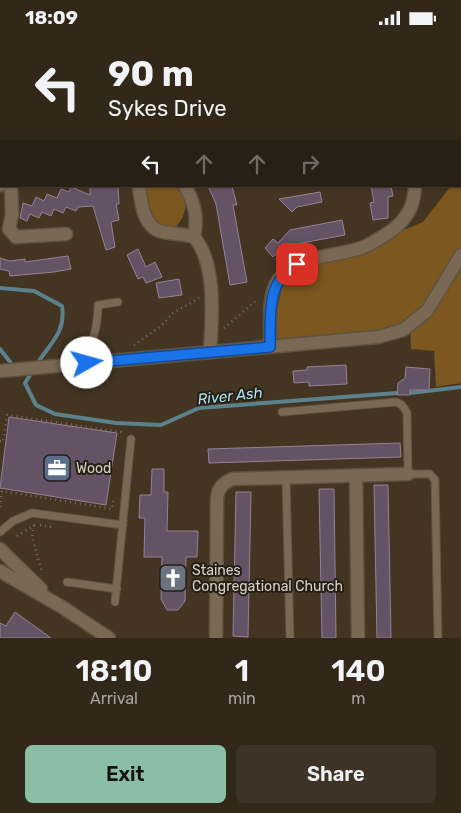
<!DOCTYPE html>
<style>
:root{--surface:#32281a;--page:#3d3427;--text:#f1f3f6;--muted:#a8a6a2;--line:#4d4439;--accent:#8abfa5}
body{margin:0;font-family:Rubik,sans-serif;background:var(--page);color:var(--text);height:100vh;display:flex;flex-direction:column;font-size:19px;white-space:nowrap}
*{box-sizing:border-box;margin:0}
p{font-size:16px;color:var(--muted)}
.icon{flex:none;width:28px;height:28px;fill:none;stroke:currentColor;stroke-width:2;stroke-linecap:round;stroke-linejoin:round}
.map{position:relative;height:603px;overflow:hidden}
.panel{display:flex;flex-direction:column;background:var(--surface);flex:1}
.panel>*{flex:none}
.guide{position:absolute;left:0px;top:0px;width:461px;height:152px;box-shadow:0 1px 4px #0004,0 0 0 1px var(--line);background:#32281a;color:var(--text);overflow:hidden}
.pin{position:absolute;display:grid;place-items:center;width:42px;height:42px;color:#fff;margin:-21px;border-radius:10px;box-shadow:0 2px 8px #0006}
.me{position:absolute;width:55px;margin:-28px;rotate:83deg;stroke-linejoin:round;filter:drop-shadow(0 0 4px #0008)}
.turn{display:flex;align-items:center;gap:18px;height:105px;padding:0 25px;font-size:22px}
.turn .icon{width:65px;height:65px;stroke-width:2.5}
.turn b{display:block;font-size:35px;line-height:42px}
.lanes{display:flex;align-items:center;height:48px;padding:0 25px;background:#0003;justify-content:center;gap:25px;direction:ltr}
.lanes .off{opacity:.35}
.eta{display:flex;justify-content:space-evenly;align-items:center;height:85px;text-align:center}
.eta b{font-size:30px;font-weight:600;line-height:35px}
.cta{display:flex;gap:10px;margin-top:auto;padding:10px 25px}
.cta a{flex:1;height:58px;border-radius:8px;background:var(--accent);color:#111;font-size:20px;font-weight:600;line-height:58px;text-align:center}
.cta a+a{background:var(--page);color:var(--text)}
.status{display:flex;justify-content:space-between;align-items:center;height:35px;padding:0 25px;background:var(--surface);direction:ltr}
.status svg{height:14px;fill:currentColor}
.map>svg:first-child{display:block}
.green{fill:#7c571f}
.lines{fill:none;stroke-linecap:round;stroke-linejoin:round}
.stream{stroke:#5b818c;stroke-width:4}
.building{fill:#645265;stroke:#958296}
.service-casing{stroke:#5e5241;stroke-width:9}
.minor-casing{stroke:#5e5241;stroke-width:15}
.tertiary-casing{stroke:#5e5241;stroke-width:15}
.path{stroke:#796c5c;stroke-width:2.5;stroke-dasharray:1 4;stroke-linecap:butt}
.service{stroke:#796954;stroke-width:7}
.minor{stroke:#796954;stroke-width:12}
.tertiary{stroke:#796954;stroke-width:12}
.route-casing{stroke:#114b97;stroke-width:12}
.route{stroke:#1a73e8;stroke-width:9}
.labels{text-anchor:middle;stroke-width:4;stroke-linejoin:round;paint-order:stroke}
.poi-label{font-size:14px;fill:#dad1c5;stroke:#241e15;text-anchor:start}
.water-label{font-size:15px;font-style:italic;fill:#addff2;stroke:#241e15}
</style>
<div class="status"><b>18:09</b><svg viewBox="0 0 49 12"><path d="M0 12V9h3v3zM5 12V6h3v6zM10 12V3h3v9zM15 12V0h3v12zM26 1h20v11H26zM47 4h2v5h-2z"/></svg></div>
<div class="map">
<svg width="461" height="603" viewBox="0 0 461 603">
<rect width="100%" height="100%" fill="#433522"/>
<!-- green -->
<path class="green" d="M461 138V348L436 352 434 316 411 314 410 286 366 303 270 312 285 236 362 212 423 187 451 151H460Z
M145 151C153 151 166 149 173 151 193 158 186 184 174 193H162L147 179Z"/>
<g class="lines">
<!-- stream -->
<path class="stream" d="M0 253 34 256 62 271C66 298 50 308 37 329
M0 314 14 332
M32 337 25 348 36 370 55 379 116 388 161 390 199 373 397 358
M410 358 461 352"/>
</g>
<!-- building -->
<path class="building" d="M90 151H118L119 169H116L119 185 111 187 115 212 106 215 93 171 78 172 76 176 66 172 63 178 54 174 51 181 42 177 39 183 30 179 27 186 20 183 23 168 32 171 36 162 44 166 47 159 57 163 61 154 69 157 71 152 90 160Z
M208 151H232L237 170H233L247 247 230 250 216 169Z
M371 151H391L393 161 388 162V183L373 185 370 168 374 167Z
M320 157 322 167 297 172 292 177 279 164Z
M342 185 345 200 296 209 284 223 278 217 273 222 265 213 273 204 278 208 290 195Z
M138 214 146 232 155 227 162 242 146 248 143 242 138 244 127 220Z
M68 221 71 234 54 237 10 241 9 236 0 234V223L10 226 25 224V227Z
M179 244 182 260 159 263 156 248Z
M346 330 347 349 309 351V347L294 348 293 336 307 335V332Z
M406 332 430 334 429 355H410V360H397L398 348 405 343Z
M9 382 117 398 106 470 0 453Z
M400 408 401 422 209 428 208 414Z
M152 434H164V457H168L167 496H198L197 522H186L185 566 178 575H167L161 564 162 522H144L145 483H139L140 460H151Z
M374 450H388L391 603H377Z
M319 454H334L336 603H322Z
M236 457H251L248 602 233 601Z
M15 577 51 603H0V588L6 591Z"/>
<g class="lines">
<defs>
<path id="service" d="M131 1 132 0
M87 328C91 305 98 295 98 270L118 267
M282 377 396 367 402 370 407 378 408 439H430L435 445 438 603
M286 443 290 603
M0 497 13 486 32 478 123 490
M67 547 117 554
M115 567 131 404"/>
<path id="minor" d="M193 0 196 1
M44 1 47 0
M267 1 268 0
M0 21H1
M0 150H1
M11 151 12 179 9 194 16 202 66 199
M139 151C141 167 143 193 163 197 173 199 183 199 194 202
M185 151C195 169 198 183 194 202 217 229 212 283 210 317
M270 312C271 292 267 262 278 245 295 220 335 222 361 213 372 209 382 202 391 196 407 184 414 172 415 151
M0 336 378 302 403 295 427 276 461 220
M356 441 358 603
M216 603 217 464C218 453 222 449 232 444L408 439"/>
<path id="tertiary" d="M0 514 41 554
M0 536 62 572 109 603"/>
</defs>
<!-- service casing -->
<use href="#service" class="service-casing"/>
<!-- minor casing -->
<use href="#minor" class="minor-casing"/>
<!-- tertiary casing -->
<use href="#tertiary" class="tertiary-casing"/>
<!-- path -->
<path class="path" d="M420 0 421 1
M460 82 461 81
M224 293 258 264
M134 310 161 291 173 278 199 263
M0 406 3 407 7 380 121 397V400
M0 472 2 456 112 474 114 463
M34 490 32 502 42 537
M40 490 51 492 52 488
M17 501 35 490"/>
<!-- service -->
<use href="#service" class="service"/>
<!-- minor -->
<use href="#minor" class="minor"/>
<!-- tertiary -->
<use href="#tertiary" class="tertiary"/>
</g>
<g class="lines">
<defs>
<path id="route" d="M87 328 270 312C271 279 265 248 297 229"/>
</defs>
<!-- route casing -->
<use href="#route" class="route-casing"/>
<!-- route -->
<use href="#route" class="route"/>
</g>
<!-- icons -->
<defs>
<symbol id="office-square" viewBox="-11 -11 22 22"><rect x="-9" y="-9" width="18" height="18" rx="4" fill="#5c6f8a" stroke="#241e15"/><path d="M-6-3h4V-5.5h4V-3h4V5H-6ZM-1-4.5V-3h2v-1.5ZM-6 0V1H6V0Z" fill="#fff"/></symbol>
<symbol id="church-square" viewBox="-11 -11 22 22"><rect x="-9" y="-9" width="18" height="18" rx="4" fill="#6b7280" stroke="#241e15"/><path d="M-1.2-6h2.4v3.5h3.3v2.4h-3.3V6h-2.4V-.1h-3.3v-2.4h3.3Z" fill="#fff"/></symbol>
</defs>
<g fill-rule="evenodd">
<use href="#office-square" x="41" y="417" width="32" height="32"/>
<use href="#church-square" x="157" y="527" width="32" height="32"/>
</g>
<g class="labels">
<!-- poi labels -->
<g class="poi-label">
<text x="76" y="438">Wood</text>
<text x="192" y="540">Staines<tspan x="192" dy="16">Congregational Church</tspan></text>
</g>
<!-- water labels -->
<g class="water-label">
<text transform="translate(230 361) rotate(-6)" y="5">River Ash</text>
</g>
</g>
</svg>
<div class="pin" style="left:297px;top:229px;background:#d93025"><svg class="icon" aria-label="arrive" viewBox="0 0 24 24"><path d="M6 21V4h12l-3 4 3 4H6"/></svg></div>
<svg class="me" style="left:87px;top:328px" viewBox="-20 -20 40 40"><circle r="19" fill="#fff"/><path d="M0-13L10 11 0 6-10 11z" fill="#1a73e8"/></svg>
<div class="guide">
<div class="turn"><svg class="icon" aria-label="left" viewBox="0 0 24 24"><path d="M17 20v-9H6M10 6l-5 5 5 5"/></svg><div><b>90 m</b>Sykes Drive</div></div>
<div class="lanes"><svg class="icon" aria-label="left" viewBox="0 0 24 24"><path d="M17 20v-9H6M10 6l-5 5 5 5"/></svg><svg class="icon off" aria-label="ahead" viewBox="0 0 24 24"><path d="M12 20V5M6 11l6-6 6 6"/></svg><svg class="icon off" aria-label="ahead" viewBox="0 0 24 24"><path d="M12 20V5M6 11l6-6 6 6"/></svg><svg class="icon off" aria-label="right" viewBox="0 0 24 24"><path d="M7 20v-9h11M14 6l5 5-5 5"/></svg></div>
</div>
</div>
<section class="panel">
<div class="eta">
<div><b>18:10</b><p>Arrival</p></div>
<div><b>1</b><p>min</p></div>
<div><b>140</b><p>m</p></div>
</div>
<div class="cta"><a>Exit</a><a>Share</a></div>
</section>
